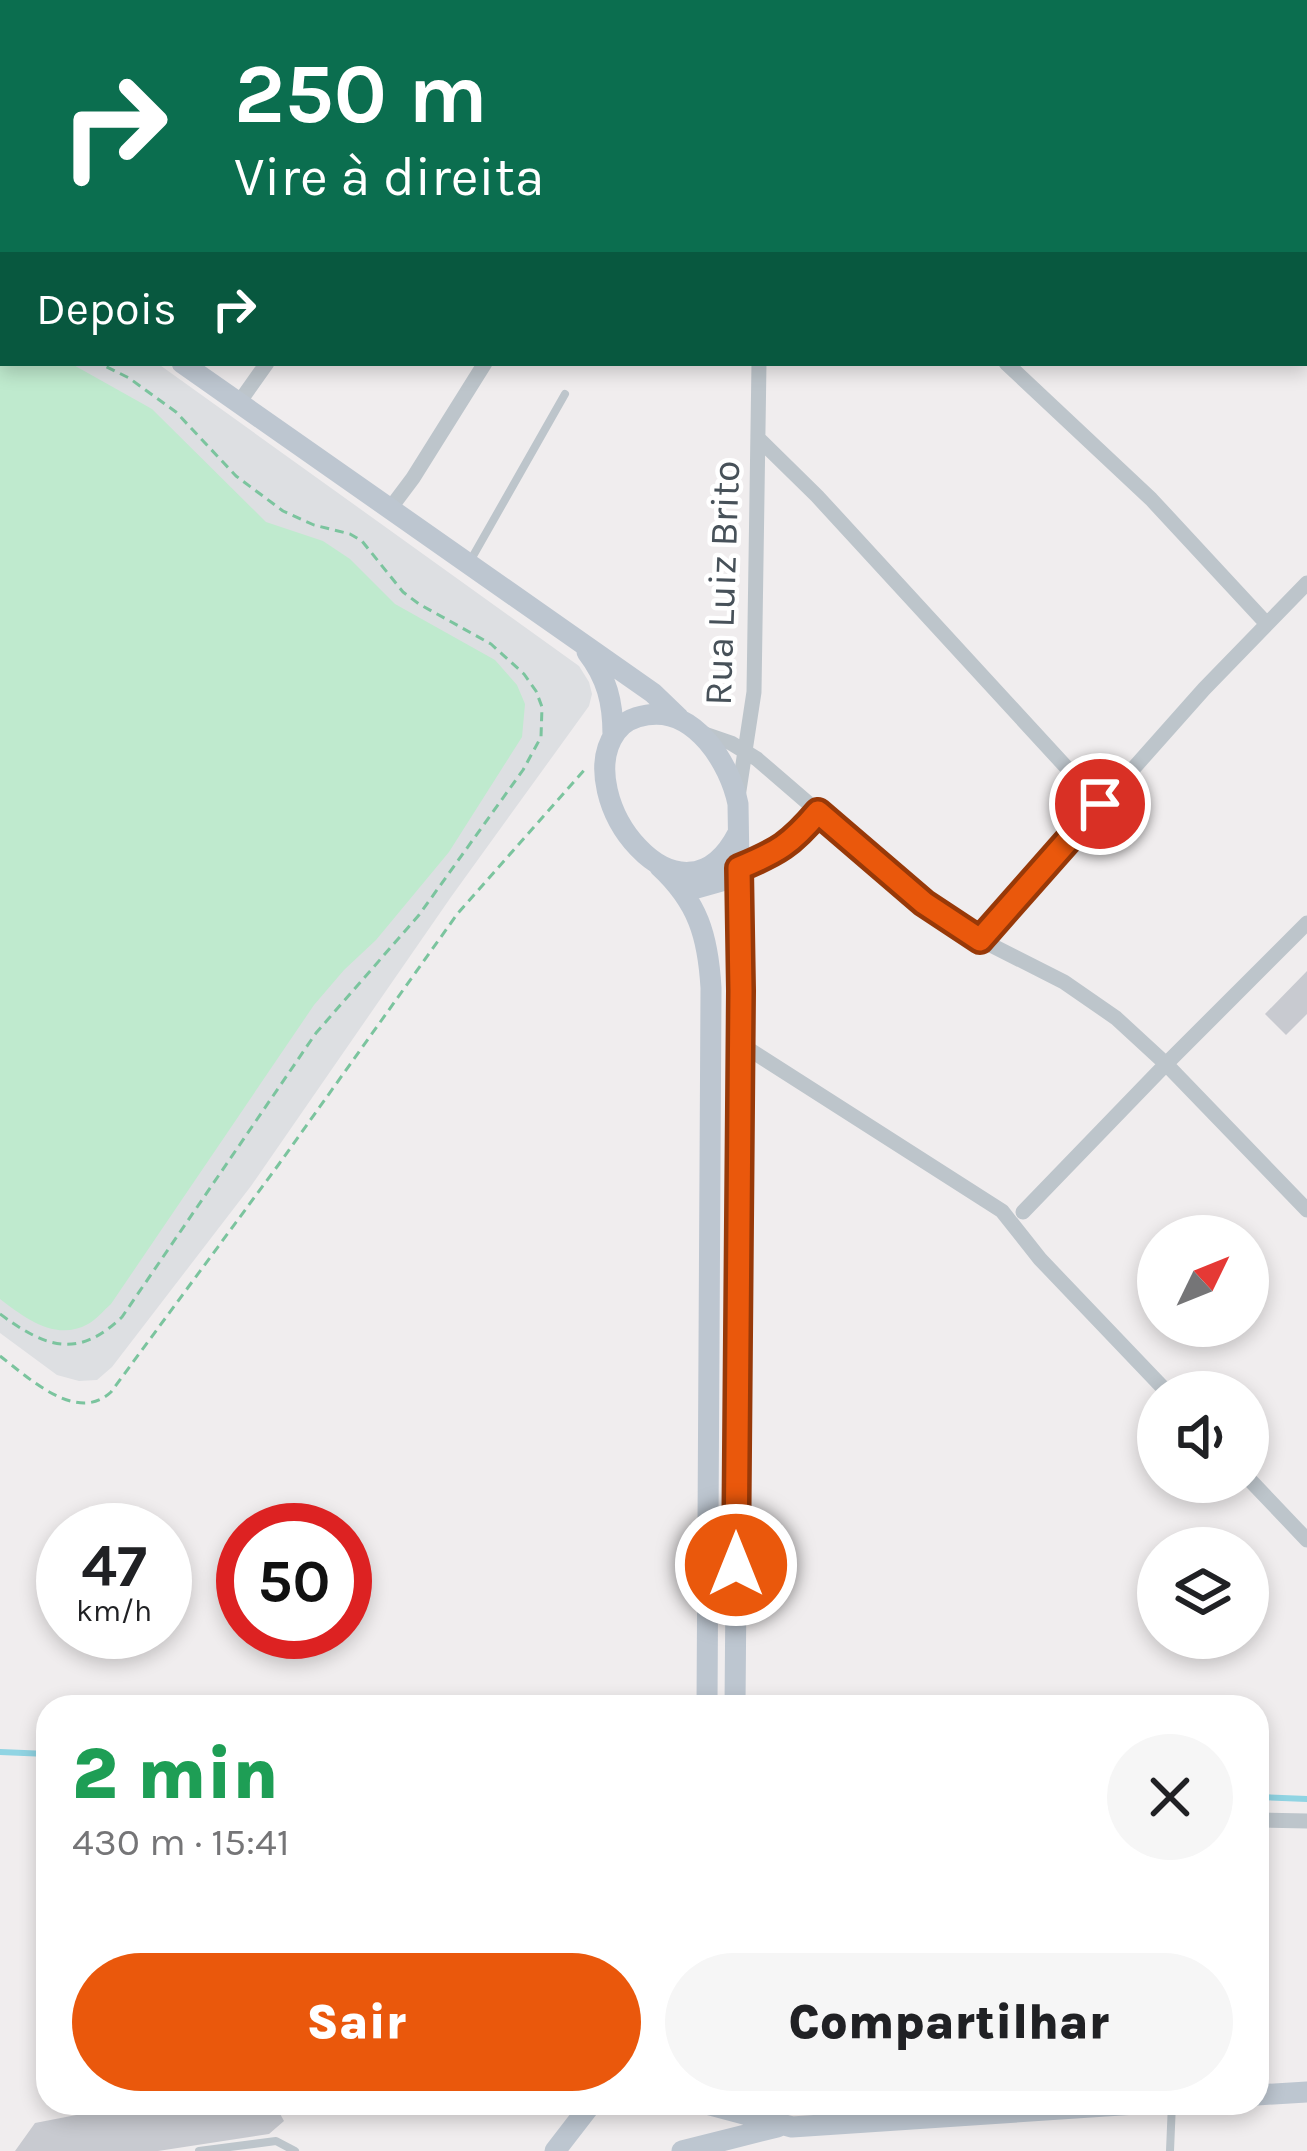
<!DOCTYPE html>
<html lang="pt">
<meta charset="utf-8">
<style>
:root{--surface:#fff;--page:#f6f6f6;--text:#202124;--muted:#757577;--accent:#ea580c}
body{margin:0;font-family:Karla,sans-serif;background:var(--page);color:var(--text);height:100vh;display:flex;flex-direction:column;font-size:45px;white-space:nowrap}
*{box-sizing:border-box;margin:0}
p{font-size:39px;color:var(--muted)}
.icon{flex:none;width:66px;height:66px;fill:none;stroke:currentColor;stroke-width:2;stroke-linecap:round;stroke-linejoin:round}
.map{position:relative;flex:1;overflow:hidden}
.panel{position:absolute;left:36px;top:1695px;width:1233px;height:420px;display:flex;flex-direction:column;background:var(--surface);border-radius:36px;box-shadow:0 6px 18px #0003}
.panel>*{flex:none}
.banner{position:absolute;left:0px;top:0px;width:1308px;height:366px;box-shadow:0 6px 18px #0003;background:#0b6e4f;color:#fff;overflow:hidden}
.needle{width:78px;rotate:47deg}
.buttons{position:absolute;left:1137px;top:1215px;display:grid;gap:24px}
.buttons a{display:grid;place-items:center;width:132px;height:132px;border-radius:50%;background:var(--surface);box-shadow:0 6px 18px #0003;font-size:60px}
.speed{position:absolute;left:36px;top:1503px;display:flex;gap:24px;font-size:60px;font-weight:700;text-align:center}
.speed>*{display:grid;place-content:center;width:156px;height:156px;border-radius:50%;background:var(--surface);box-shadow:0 6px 18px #0003;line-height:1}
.speed small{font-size:30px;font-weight:400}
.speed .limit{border:18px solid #d22;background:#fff;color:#111}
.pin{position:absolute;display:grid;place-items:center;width:102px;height:102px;color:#fff;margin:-51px;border:6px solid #fff;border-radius:50%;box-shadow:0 3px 12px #0007}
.me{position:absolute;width:132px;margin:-66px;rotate:0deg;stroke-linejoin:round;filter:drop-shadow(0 0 9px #0008)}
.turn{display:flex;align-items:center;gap:42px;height:252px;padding:0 36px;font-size:54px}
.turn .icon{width:156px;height:156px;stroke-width:2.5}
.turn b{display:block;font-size:84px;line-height:102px}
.then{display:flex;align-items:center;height:114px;padding:0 36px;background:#0003;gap:24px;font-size:45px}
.round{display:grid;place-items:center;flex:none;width:126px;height:126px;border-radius:63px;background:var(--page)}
.headline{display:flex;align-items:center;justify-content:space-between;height:204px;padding:0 36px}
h1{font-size:72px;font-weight:800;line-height:90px;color:#1e9e55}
.primary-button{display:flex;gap:24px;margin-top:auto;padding:24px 36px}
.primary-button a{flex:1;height:138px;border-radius:72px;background:var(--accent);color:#fff;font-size:48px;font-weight:800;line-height:138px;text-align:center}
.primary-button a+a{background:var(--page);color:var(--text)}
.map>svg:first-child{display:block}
.airport{fill:#dddfe2}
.green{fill:#bfeace}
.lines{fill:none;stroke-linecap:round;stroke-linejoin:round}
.stream{stroke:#90d4e3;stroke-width:6}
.building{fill:#c8cad0}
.path{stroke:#7bc49e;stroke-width:3;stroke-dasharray:9 6;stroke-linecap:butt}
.lane{stroke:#bdc5cb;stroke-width:8}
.street{stroke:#bdc5cb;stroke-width:15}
.secondary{stroke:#bdc6d0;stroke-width:21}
.route-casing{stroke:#983908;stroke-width:30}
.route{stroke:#ea580c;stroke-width:21}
.labels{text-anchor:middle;stroke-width:9;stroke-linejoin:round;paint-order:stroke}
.street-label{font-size:39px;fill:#475159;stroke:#fff}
</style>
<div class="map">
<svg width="1307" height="2151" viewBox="0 0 1307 2151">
<rect width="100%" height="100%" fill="#f0edee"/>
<!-- airport -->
<path class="airport" d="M0 251 3 253V363H157L579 666 589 682 592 694 589 706 451 897 251 1186 112 1367 97 1380 79 1381 57 1375 0 1333Z"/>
<!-- green -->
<path class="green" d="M0 313 3 315V363H70L152 409 266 522 323 541 350 559 395 604 495 660 517 685 525 704 522 737 449 852 376 940 344 970 314 1005 111 1304C104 1310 96 1320 88 1324 56 1342 25 1318 0 1299Z"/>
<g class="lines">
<!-- stream -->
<path class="stream" d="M0 1752 48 1754
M1257 1797 1307 1799"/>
</g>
<!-- building -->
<path class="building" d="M1307 971V1014L1286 1035 1265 1014Z
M138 2103H274L284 2121 269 2134 158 2151H15L35 2123Z"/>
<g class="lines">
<!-- path -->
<path class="path" d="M0 295 3 297
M0 1314C45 1347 77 1360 122 1317L316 1033 419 915 523 770 541 737 542 707 536 691 524 674 491 644 419 604 403 592 362 541 350 534 314 525 283 511 236 476 176 412 129 378 99 363
M0 1356C29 1378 77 1424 111 1392L279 1164 458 913 586 768"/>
<!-- lane -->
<path class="lane" d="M469 563 565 394
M740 867 779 851 818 812
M199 2151 276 2141 295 2151
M1170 2151 1172 2103"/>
<!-- street -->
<path class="street" d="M212 0 216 3
M414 0 420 3
M1254 0 1257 3
M347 3 349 0
M466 3 467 0
M595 3 596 0
M847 3V0
M980 3 983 0
M1305 47 1307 49
M1305 348 1307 350
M1006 363 1151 499 1266 623
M238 404 267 363
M758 438 817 496 1100 804
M389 510 413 478 485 363
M702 733 731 743 757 759 924 903 981 940 1064 982 1116 1018 1166 1064 1307 1210
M738 797 754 692 759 363
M981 940 1204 689 1307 583
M739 1043 1002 1211 1040 1259 1167 1392
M1023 1212 1166 1064 1307 923
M1248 1478 1307 1540
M1257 1820 1307 1821"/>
<!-- secondary -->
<path class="secondary" d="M0 224 3 227
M182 363 653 693 679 718
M587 652C607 678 613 702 613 735
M659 866C698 902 708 936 711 988L707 1707
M683 892 722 881 739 868
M735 1707 741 990 738 804C730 764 695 707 647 715 634 717 623 722 616 732 569 797 682 942 738 833
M1257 2095 1307 2092
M703 2103 792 2127 1151 2103
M555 2151 592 2103
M682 2151 777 2127"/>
</g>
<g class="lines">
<defs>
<path id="route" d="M736 1565 741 991 739 868C778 852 791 844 818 812L924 903 980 940 1100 804"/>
</defs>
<!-- route casing -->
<use href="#route" class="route-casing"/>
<!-- route -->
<use href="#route" class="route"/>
</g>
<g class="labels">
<!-- street labels -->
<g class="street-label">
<text transform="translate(721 583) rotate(-88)" y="14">Rua Luiz Brito</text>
</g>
</g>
</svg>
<div class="buttons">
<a><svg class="needle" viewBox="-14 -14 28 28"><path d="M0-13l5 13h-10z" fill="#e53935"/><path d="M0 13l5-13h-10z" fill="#757577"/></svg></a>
<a><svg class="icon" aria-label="sound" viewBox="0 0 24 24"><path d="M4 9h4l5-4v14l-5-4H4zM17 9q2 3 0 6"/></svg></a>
<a><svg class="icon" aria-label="layers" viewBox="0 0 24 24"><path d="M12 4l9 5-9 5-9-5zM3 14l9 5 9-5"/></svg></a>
</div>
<div class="speed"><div>47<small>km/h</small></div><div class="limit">50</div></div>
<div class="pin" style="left:1100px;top:804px;background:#d93025"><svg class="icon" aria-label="arrive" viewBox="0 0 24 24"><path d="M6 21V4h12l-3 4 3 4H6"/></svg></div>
<svg class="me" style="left:736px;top:1565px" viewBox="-20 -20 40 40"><circle r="17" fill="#ea580c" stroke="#fff" stroke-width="3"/><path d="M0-11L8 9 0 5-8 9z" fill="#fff"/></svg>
<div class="banner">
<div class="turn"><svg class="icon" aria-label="right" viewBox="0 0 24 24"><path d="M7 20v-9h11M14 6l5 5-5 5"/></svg><div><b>250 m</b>Vire à direita</div></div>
<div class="then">Depois<svg class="icon" aria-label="right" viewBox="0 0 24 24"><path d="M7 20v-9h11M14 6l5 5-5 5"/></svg></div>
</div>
<section class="panel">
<div class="headline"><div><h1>2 min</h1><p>430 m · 15:41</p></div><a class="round"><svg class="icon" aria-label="close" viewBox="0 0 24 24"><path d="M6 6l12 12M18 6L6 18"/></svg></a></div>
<div class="primary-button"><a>Sair</a><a>Compartilhar</a></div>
</section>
</div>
